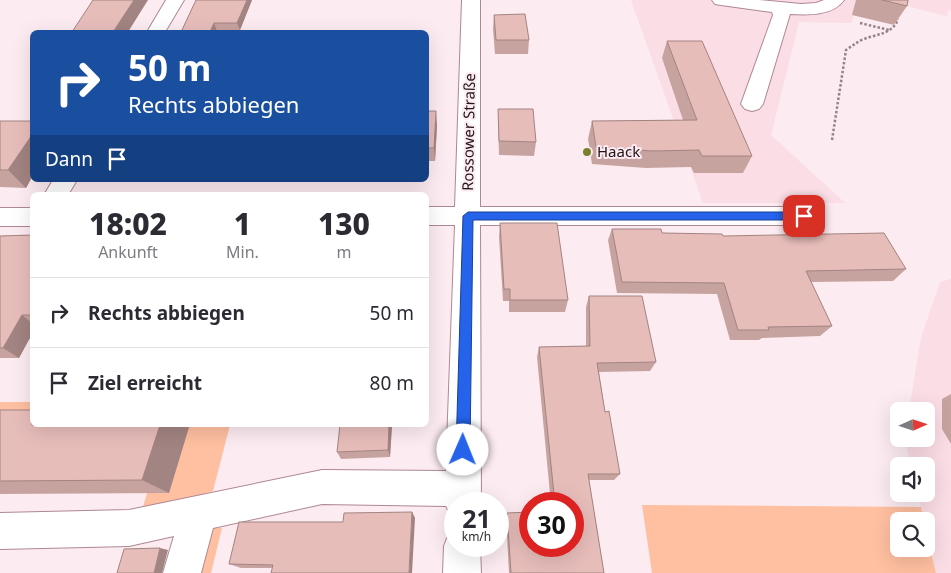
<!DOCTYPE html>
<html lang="de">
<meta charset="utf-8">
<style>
:root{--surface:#fff;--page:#f7f7f7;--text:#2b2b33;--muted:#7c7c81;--line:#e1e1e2}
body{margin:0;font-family:"Noto Sans",sans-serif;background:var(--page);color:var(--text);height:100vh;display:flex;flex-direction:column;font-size:19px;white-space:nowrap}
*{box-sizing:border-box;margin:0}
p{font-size:16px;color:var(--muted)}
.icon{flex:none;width:28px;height:28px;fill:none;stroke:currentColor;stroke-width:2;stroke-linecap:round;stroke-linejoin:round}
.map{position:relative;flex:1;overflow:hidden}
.drawer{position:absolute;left:30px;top:192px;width:399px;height:235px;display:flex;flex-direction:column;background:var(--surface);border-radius:8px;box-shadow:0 5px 20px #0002}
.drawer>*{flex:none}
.top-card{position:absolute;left:30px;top:30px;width:399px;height:152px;border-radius:8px;box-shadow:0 5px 20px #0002;background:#1a4fa0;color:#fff;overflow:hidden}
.needle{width:32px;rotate:87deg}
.buttons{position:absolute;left:890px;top:402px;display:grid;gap:10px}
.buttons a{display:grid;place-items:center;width:45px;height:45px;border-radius:8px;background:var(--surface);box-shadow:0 5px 20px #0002;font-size:25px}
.speed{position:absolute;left:444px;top:492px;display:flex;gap:10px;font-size:25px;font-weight:700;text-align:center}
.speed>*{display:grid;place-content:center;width:65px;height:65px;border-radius:50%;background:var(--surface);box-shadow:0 5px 20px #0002;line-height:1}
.speed small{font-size:12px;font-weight:400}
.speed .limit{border:8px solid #d22;background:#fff;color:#111}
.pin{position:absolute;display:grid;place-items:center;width:42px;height:42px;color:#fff;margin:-21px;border-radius:10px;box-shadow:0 2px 8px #0006}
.me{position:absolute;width:55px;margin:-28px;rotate:1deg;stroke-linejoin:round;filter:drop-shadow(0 0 4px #0008)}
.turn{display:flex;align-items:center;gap:18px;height:105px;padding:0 15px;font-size:22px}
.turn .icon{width:65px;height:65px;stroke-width:2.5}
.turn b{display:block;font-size:35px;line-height:42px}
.then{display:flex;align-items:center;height:48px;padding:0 15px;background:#0003;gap:10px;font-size:19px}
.eta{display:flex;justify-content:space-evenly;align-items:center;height:85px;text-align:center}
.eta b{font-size:30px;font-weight:800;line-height:35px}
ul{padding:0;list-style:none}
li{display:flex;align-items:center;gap:15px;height:70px;padding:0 15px;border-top:1px solid var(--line)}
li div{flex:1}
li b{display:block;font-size:19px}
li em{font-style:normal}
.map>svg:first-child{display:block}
.built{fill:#fbdde5}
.green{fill:#ffbfa1}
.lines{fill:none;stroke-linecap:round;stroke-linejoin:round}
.minor-casing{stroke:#ae8892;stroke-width:2}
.path{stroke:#938488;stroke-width:2.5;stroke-dasharray:2.5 2;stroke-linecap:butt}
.minor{fill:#fff;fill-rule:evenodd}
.wall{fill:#c7a3a0}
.shaded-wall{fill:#a28482}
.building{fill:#e7bdba;stroke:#a28482}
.route{fill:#2563eb;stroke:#184099}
.poi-dot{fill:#7a812c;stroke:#fcebf0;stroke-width:2}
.labels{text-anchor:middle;stroke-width:4;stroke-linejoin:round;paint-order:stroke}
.street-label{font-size:15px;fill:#211317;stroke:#fcebf0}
.poi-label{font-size:15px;fill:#211317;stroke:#fcebf0;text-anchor:start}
</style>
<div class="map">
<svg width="951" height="573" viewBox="0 0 951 573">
<rect width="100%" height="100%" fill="#fcebf0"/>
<!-- built -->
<path class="built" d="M631 0H856L852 23 799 22 771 135 845 203H703Z
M898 0H951V11L948 10 947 16 898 4Z
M951 279V573H936L926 532V521H924L918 494H926V466H911L905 439H926V411H909L921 338 940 282Z"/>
<!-- green -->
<path class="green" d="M0 402H32V425H230L213 491 161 506 143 507 147 493H169L188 427 0 428Z
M642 505 921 507 924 521H899V549H926V532L936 573H652Z
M212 528H222L211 573H196Z"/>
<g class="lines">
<defs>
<path id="minor" d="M166 0H184L165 32H147Z
M462 0H480V207H804L813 209 817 216 813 223 804 225H480L481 504H455V518L451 516 446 506 322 504 213 528 201 573H163L174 536 129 546 0 549V513L129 510 322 470 446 471 455 225H426V207H455Z
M712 0H759L801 4 816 3 824 0H844C833 16 808 15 790 14L763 104 759 109 752 111 745 109 741 104 773 15 772 12 721 5 715 4Z
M53 180H77L68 195H44Z
M0 208H32V226H0Z
M455 531V546H480L481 573H443L444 546 449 533Z"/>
</defs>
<!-- minor casing -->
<use href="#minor" class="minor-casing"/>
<!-- path -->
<path class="path" d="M860 23 889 30
M832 140 846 50C852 46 857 42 864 39 877 34 893 34 898 19"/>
<!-- minor -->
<use href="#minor" class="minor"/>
</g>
<!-- wall -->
<path class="wall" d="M252 0 240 30 217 31 216 32H181Z
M856 0H908L907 6 894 25 852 15Z
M494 15 529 40 528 54H495L493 29Z
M667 41 752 156 743 173H694L691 167 646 168 592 164 588 139 592 121 683 120 662 58Z
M498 109 536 142 534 156 499 155 498 123Z
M426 111 437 125 435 161H426Z
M0 121H32V177L26 188 0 187Z
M500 223 568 300 565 312H509V301H503L499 237Z
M612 229 662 233 723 236 906 269 893 281 811 282 832 326 820 336 762 338 759 340H730L717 294 617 293 608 240Z
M32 235V334L19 358H0V236Z
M589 296 656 362 650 371 599 372 605 412 620 474 614 480H589L604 573H509L506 518 507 513 530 546 572 504H551L537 357 539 347 586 346V307Z
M951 394V444L942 429V399Z
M0 410 32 425H186L189 427 169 493 0 494Z
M392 425 390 457 341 459 337 452Z
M412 512 415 518 272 568H241L229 564 343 522Z"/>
<!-- shaded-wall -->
<path class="shaded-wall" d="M134 0H148L128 32H113Z
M247 0H252L240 30 237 23Z
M214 23 217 31 216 32H210Z
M436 111 437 125 435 161 434 148Z
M32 135V177L26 188 8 170Z
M427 229 428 241 426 271V235Z
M22 315 32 323V334L19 358 3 348Z
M160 425H186L189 427 169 493 142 480Z
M389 425H392L390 457 388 450Z
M412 512 415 518 412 573H409Z
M160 548 168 550 162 573H154Z"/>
<!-- building -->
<path class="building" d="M93 0H134L113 32H72Z
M196 0H247L237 23H214L210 32H181Z
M882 0H908L907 6Z
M525 14 529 40H496L494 15Z
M667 41H702L752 156H702L699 150 652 151 596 147 592 121 697 120Z
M498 109H533L536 142 499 141Z
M426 111H436L434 148H426Z
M0 121H32V135L8 170H0Z
M500 223H557L568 300H510V289H504Z
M612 229H661L662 233 722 234 723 236 884 233 906 269 806 271 832 326 768 327 769 330H738L724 283 622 282Z
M32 235V315H22L3 348H0V236Z
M589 296H642L656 362 597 363 605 412 609 411 620 474H588L604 573H511L507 513 530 512V546H572V504H555L539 347 590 346Z
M0 410H32V425H160L142 480 0 481Z
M340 425H389L388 450 337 452Z
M412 512 409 573H271L273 565 229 564 239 522H343L344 513Z
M160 548 154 573H117L124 549Z"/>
<!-- route -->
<path class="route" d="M468 212H804L810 216 804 220H473L470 450 468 455 463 457 459 455 456 450 463 216Z"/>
<!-- markers -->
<circle class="poi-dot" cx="587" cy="152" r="5"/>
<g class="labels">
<!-- street labels -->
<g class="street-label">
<text transform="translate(469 132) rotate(-89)" y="5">Rossower Straße</text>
</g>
<!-- poi labels -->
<g class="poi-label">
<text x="597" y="157">Haack</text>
</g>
</g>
</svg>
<div class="buttons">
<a><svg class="needle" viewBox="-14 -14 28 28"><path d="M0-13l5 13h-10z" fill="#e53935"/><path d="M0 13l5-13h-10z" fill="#7c7c81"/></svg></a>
<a><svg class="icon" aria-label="sound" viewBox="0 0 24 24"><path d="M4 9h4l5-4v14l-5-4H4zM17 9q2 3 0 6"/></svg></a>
<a><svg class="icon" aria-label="search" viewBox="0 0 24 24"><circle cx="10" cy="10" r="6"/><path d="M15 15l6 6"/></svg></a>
</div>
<div class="speed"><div>21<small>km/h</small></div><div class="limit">30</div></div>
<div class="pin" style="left:804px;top:216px;background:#d93025"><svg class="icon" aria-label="arrive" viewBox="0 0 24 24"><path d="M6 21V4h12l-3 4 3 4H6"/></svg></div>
<svg class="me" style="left:463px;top:450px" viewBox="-20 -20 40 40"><circle r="19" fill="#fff"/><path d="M0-13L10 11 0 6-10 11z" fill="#2563eb"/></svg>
<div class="top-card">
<div class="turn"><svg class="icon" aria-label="right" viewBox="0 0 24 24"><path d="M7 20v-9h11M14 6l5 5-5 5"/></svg><div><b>50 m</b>Rechts abbiegen</div></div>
<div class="then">Dann<svg class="icon" aria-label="arrive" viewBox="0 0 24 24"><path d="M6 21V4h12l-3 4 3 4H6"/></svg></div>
</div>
<section class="drawer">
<div class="eta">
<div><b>18:02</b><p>Ankunft</p></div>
<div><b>1</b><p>Min.</p></div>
<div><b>130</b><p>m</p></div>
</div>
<ul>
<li><svg class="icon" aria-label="right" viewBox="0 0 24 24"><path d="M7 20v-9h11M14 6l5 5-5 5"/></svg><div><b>Rechts abbiegen</b></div><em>50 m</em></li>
<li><svg class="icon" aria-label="arrive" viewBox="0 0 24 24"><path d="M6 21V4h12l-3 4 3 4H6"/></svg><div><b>Ziel erreicht</b></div><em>80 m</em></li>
</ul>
</section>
</div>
